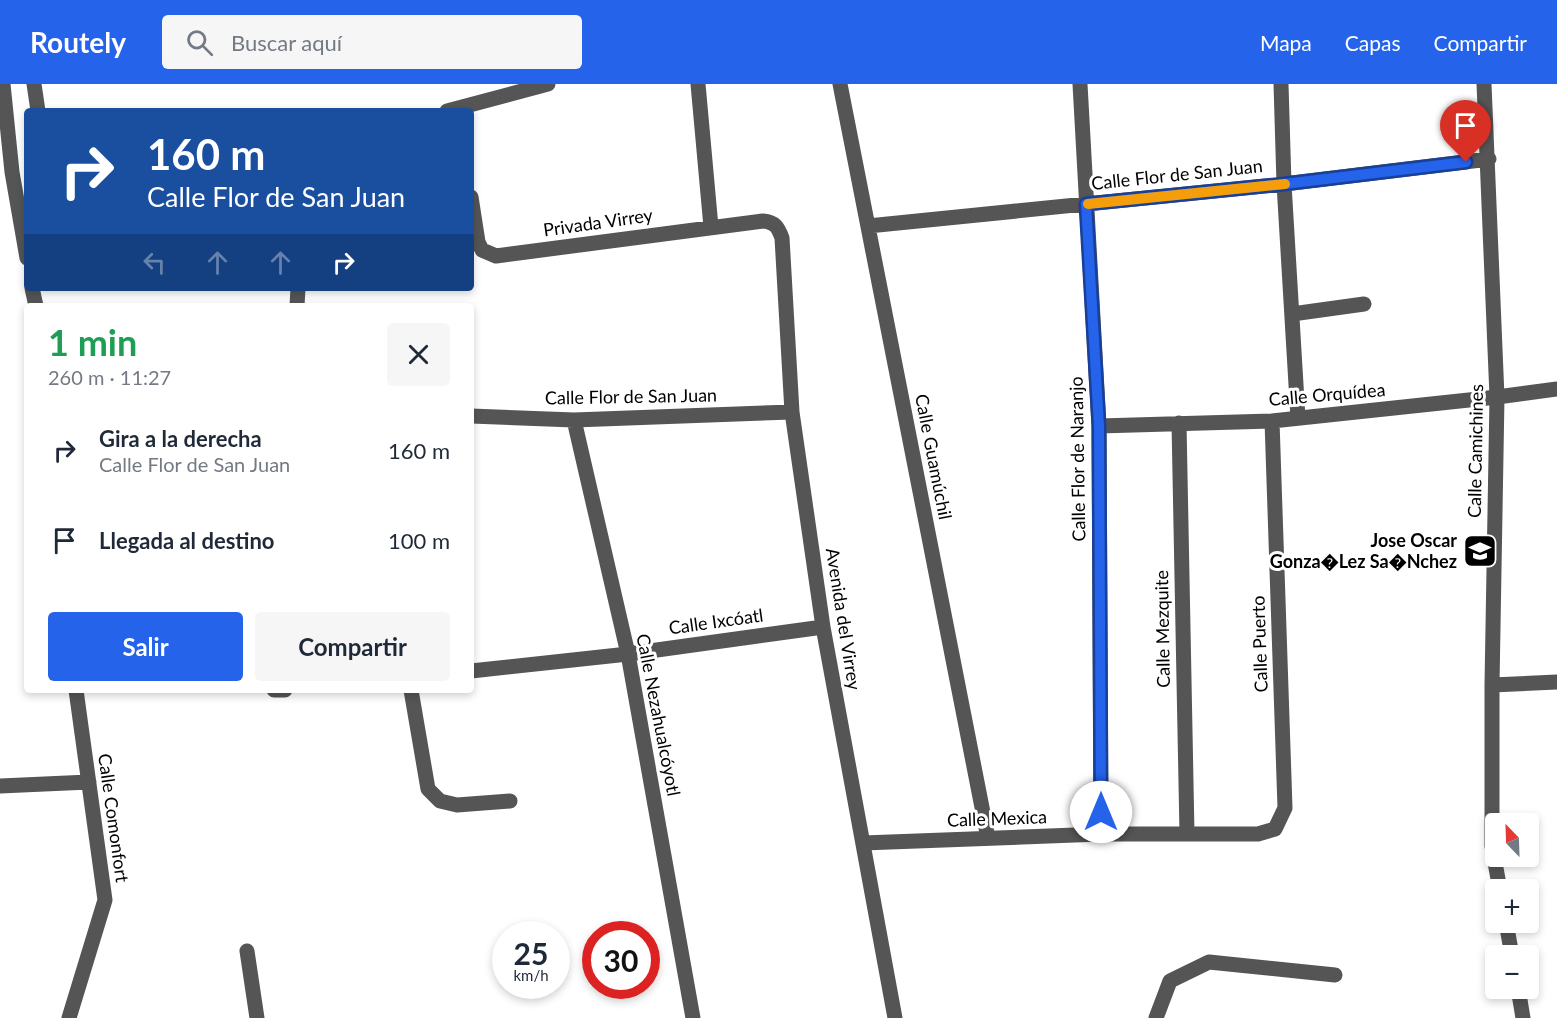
<!DOCTYPE html>
<html lang="es">
<meta charset="utf-8">
<style>
:root{--surface:#fff;--page:#f6f6f7;--text:#1f2937;--muted:#747a83;--accent:#2563eb}
body{margin:0;font-family:Lato,sans-serif;background:var(--page);color:var(--text);height:100vh;display:flex;flex-direction:column;font-size:22px;white-space:nowrap}
*{box-sizing:border-box;margin:0}
p{font-size:20px;color:var(--muted)}
.icon{flex:none;width:33px;height:33px;fill:none;stroke:currentColor;stroke-width:2;stroke-linecap:round;stroke-linejoin:round}
.map{position:relative;flex:1;overflow:hidden}
.details{position:absolute;left:24px;top:219px;width:450px;height:390px;display:flex;flex-direction:column;background:var(--surface);border-radius:6px;box-shadow:0 3px 9px #0003}
.details>*{flex:none}
.guide{position:absolute;left:24px;top:24px;width:450px;height:183px;border-radius:6px;box-shadow:0 3px 9px #0003;background:#1a4fa0;color:#fff;overflow:hidden}
.needle{width:39px;rotate:337deg}
.buttons{position:absolute;left:1485px;top:729px;display:grid;gap:12px}
.buttons a{display:grid;place-items:center;width:54px;height:54px;border-radius:6px;background:var(--surface);box-shadow:0 3px 9px #0003;font-size:30px}
.speed{position:absolute;left:492px;top:837px;display:flex;gap:12px;font-size:30px;font-weight:700;text-align:center}
.speed>*{display:grid;place-content:center;width:78px;height:78px;border-radius:50%;background:var(--surface);box-shadow:0 3px 9px #0003;line-height:1}
.speed small{font-size:15px;font-weight:400}
.speed .limit{border:9px solid #d22;background:#fff;color:#111}
.pin{position:absolute;display:grid;place-items:center;width:51px;height:51px;color:#fff;margin:-62px -26px;border-radius:50% 50% 50% 0;rotate:-45deg;box-shadow:0 0 6px #0007}
.pin .icon{rotate:45deg}
.me{position:absolute;width:66px;margin:-33px;rotate:0deg;stroke-linejoin:round;filter:drop-shadow(0 0 4px #0008)}
.turn{display:flex;align-items:center;gap:21px;height:126px;padding:0 24px;font-size:27px}
.turn .icon{width:78px;height:78px;stroke-width:2.5}
.turn b{display:block;font-size:42px;line-height:51px}
.lanes{display:flex;align-items:center;height:57px;padding:0 24px;background:#0003;justify-content:center;gap:30px;direction:ltr}
.lanes .off{opacity:.35}
.round{display:grid;place-items:center;flex:none;width:63px;height:63px;border-radius:6px;background:var(--page)}
.headline{display:flex;align-items:center;justify-content:space-between;height:102px;padding:0 24px}
h1{font-size:36px;font-weight:700;line-height:45px;color:#1e9e55}
.button{display:flex;gap:12px;margin-top:auto;padding:12px 24px}
.button a{flex:1;height:69px;border-radius:6px;background:var(--accent);color:#fff;font-size:24px;font-weight:700;line-height:69px;text-align:center}
.button a+a{background:var(--page);color:var(--text)}
ul{padding:0;list-style:none}
li{display:flex;align-items:center;gap:18px;height:90px;padding:0 24px}
li div{flex:1}
li b{display:block;font-size:22px}
li em{font-style:normal}
header{display:flex;align-items:center;gap:36px;box-sizing:border-box;height:84px;padding:0 30px;background:var(--accent);color:#fff}
header strong{font-size:28px}
nav{display:flex;gap:33px;margin-inline-start:auto;font-size:21px}
.search{width:420px;height:54px;background:var(--page);display:flex;align-items:center;gap:15px;box-sizing:border-box;padding:0 21px;border-radius:6px;color:var(--muted);font-size:22px}
.map>svg:first-child{display:block}
.lines{fill:none;stroke-linecap:round;stroke-linejoin:round}
.minor{stroke:#555;stroke-width:15}
.route-casing{stroke:#184099;stroke-width:15}
.route{stroke:#2563eb;stroke-width:10}
.slow{stroke:#f59e0b;stroke-width:10}
.labels{text-anchor:middle;stroke-width:6;stroke-linejoin:round;paint-order:stroke}
.street-label{font-size:18px;fill:#000;stroke:#fff}
.poi-label{font-size:18px;font-weight:bold;fill:#000;stroke:#fff;text-anchor:end}
</style>
<header>
<strong>Routely</strong>
<div class="search"><svg class="icon" aria-label="search" viewBox="0 0 24 24"><circle cx="10" cy="10" r="6"/><path d="M15 15l6 6"/></svg>Buscar aquí</div>
<nav><a>Mapa</a><a>Capas</a><a>Compartir</a></nav>
</header>
<div class="map">
<svg width="1557" height="934" viewBox="0 0 1557 934">
<rect width="100%" height="100%" fill="#fff"/>
<g class="lines">
<!-- minor -->
<path class="minor" d="M3 0 12 88 27 174
M34 0 38 27
M698 0 711 143
M840 0 988 754
M1080 0 1099 342 1101 750
M1281 0 1284 100 1298 334
M1484 0 1497 313 1492 601V762L1500 806
M447 27 548 0
M471 113 478 158 482 166 496 172 763 137C775 138 778 143 782 154L792 328 823 543 895 934
M868 142 1284 100 1489 75
M32 204 36 222
M297 222 298 204
M1292 230 1364 220
M471 332 574 336 792 328
M574 336 628 570 693 934
M1179 339 1187 750
M1099 342 1272 337 1497 313 1557 305
M471 587 628 570 823 543
M1492 601 1557 598
M274 606H285
M411 606 428 705 440 717 457 721 510 717
M0 702 89 698
M863 759 1101 750H1258L1275 745 1285 724 1272 337
M1506 838 1512 872
M247 867 257 934
M1518 904 1523 934
M69 934 105 816 76 606
M1156 934 1170 897 1209 878 1335 891"/>
</g>
<g class="lines">
<defs>
<path id="route" d="M1101 728 1099 342 1086 120 1284 100 1466 78"/>
</defs>
<!-- route casing -->
<use href="#route" class="route-casing"/>
<!-- route -->
<use href="#route" class="route"/>
<!-- slow -->
<path class="slow" d="M1088 120 1285 100"/>
</g>
<!-- icons -->
<defs>
<symbol id="school-square" viewBox="-11 -11 22 22"><rect x="-9" y="-9" width="18" height="18" rx="4" fill="#000" stroke="#fff"/><path d="M0-5L7-2L0 1L-7-2ZM-4 1L0 2.5L4 1V4Q0 6-4 4Z" fill="#fff"/></symbol>
</defs>
<g fill-rule="evenodd">
<use href="#school-square" x="1461" y="448" width="38" height="38"/>
</g>
<g class="labels">
<!-- street labels -->
<g class="street-label">
<text transform="translate(1177 91) rotate(-6)" y="6">Calle Flor de San Juan</text>
<text transform="translate(598 139) rotate(-8)" y="6">Privada Virrey</text>
<text transform="translate(1327 311) rotate(-5)" y="6">Calle Orquídea</text>
<text transform="translate(631 313) rotate(-1)" y="6">Calle Flor de San Juan</text>
<text transform="translate(1476 367) rotate(-89)" y="6">Calle Camichines</text>
<text transform="translate(933 373) rotate(79)" y="6">Calle Guamúchil</text>
<text transform="translate(1078 375) rotate(-91)" y="6">Calle Flor de Naranjo</text>
<text transform="translate(843 535) rotate(81)" y="6">Avenida del Virrey</text>
<text transform="translate(716 538) rotate(-8)" y="6">Calle Ixcóatl</text>
<text transform="translate(1163 545) rotate(-91)" y="6">Calle Mezquite</text>
<text transform="translate(1260 560) rotate(-92)" y="6">Calle Puerto</text>
<text transform="translate(658 631) rotate(79)" y="6">Calle Nezahualcóyotl</text>
<text transform="translate(113 734) rotate(82)" y="6">Calle Comonfort</text>
<text transform="translate(997 735) rotate(-2)" y="6">Calle Mexica</text>
</g>
<!-- poi labels -->
<g class="poi-label">
<text x="1457" y="463">Jose Oscar<tspan x="1457" dy="21">Gonza�Lez Sa�Nchez</tspan></text>
</g>
</g>
</svg>
<div class="buttons">
<a><svg class="needle" viewBox="-14 -14 28 28"><path d="M0-13l5 13h-10z" fill="#e53935"/><path d="M0 13l5-13h-10z" fill="#747a83"/></svg></a>
<a>+</a>
<a>−</a>
</div>
<div class="speed"><div>25<small>km/h</small></div><div class="limit">30</div></div>
<div class="pin" style="left:1466px;top:78px;background:#d93025"><svg class="icon" aria-label="arrive" viewBox="0 0 24 24"><path d="M6 21V4h12l-3 4 3 4H6"/></svg></div>
<svg class="me" style="left:1101px;top:728px" viewBox="-20 -20 40 40"><circle r="19" fill="#fff"/><path d="M0-13L10 11 0 6-10 11z" fill="#2563eb"/></svg>
<div class="guide">
<div class="turn"><svg class="icon" aria-label="right" viewBox="0 0 24 24"><path d="M7 20v-9h11M14 6l5 5-5 5"/></svg><div><b>160 m</b>Calle Flor de San Juan</div></div>
<div class="lanes"><svg class="icon off" aria-label="left" viewBox="0 0 24 24"><path d="M17 20v-9H6M10 6l-5 5 5 5"/></svg><svg class="icon off" aria-label="ahead" viewBox="0 0 24 24"><path d="M12 20V5M6 11l6-6 6 6"/></svg><svg class="icon off" aria-label="ahead" viewBox="0 0 24 24"><path d="M12 20V5M6 11l6-6 6 6"/></svg><svg class="icon" aria-label="right" viewBox="0 0 24 24"><path d="M7 20v-9h11M14 6l5 5-5 5"/></svg></div>
</div>
<section class="details">
<div class="headline"><div><h1>1 min</h1><p>260 m · 11:27</p></div><a class="round"><svg class="icon" aria-label="close" viewBox="0 0 24 24"><path d="M6 6l12 12M18 6L6 18"/></svg></a></div>
<ul>
<li><svg class="icon" aria-label="right" viewBox="0 0 24 24"><path d="M7 20v-9h11M14 6l5 5-5 5"/></svg><div><b>Gira a la derecha</b><p>Calle Flor de San Juan</p></div><em>160 m</em></li>
<li><svg class="icon" aria-label="arrive" viewBox="0 0 24 24"><path d="M6 21V4h12l-3 4 3 4H6"/></svg><div><b>Llegada al destino</b></div><em>100 m</em></li>
</ul>
<div class="button"><a>Salir</a><a>Compartir</a></div>
</section>
</div>
